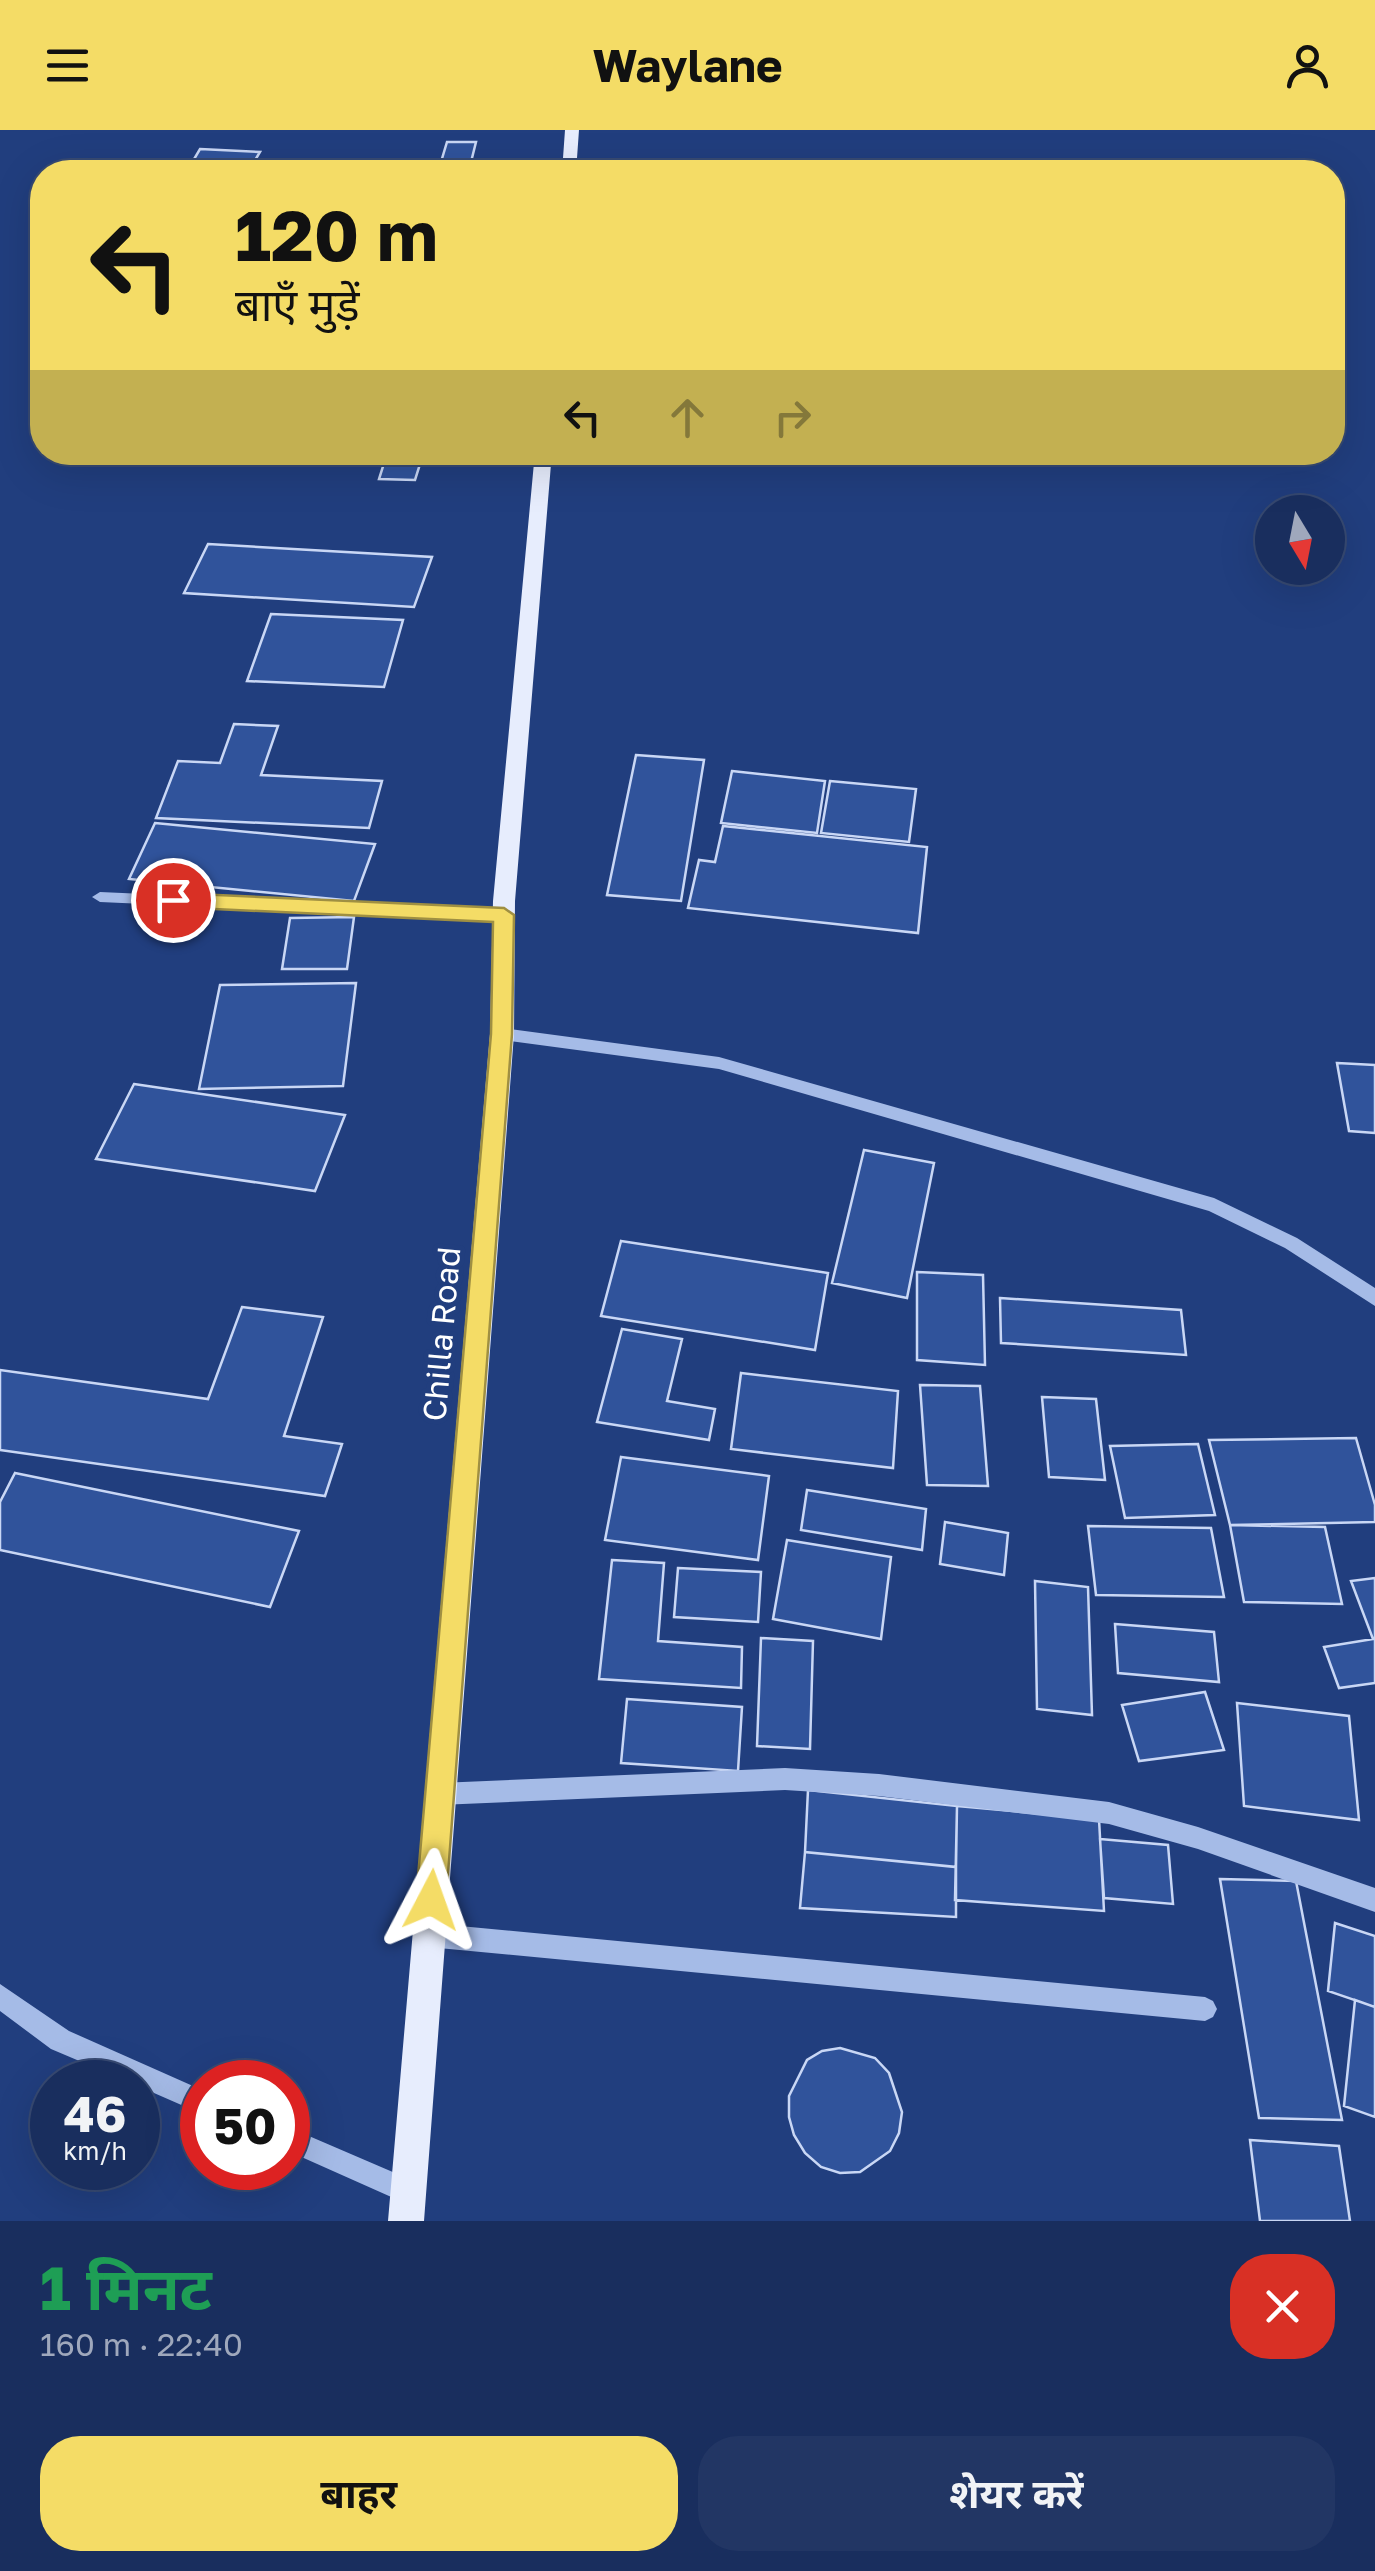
<!DOCTYPE html>
<html lang="hi">
<meta charset="utf-8">
<style>
:root{--surface:#192e5e;--page:#223664;--text:#f1f3f6;--muted:#9fa8bc;--line:#374a73;--accent:#f4dc66}
body{margin:0;font-family:"Golos Text","Noto Sans Devanagari",sans-serif;background:var(--page);color:var(--text);height:100vh;display:flex;flex-direction:column;font-size:38px;white-space:nowrap}
*{box-sizing:border-box;margin:0}
p{font-size:32px;color:var(--muted)}
.icon{flex:none;width:55px;height:55px;fill:none;stroke:currentColor;stroke-width:2;stroke-linecap:round;stroke-linejoin:round}
.map{position:relative;height:2091px;overflow:hidden}
.side{display:flex;flex-direction:column;background:var(--surface);flex:1}
.side>*{flex:none}
.top-card{position:absolute;left:30px;top:30px;width:1315px;height:305px;border-radius:40px;box-shadow:0 10px 40px #0002,0 0 0 2px var(--line);background:#f4dc66;color:#111;overflow:hidden}
.needle{width:65px;rotate:170deg}
.tools{position:absolute;left:1255px;top:365px;display:grid;gap:20px}
.tools a{display:grid;place-items:center;width:90px;height:90px;border-radius:50%;background:var(--surface);box-shadow:0 10px 40px #0002,0 0 0 2px var(--line);font-size:50px}
.speed{position:absolute;left:30px;top:1930px;display:flex;gap:20px;font-size:50px;font-weight:700;text-align:center}
.speed>*{display:grid;place-content:center;width:130px;height:130px;border-radius:50%;background:var(--surface);box-shadow:0 10px 40px #0002,0 0 0 2px var(--line);line-height:1}
.speed small{font-size:25px;font-weight:400}
.speed .limit{border:15px solid #d22;background:#fff;color:#111}
.pin{position:absolute;display:grid;place-items:center;width:85px;height:85px;color:#fff;margin:-42px;border:5px solid #fff;border-radius:50%;box-shadow:0 2px 10px #0007}
.me{position:absolute;width:110px;margin:-55px;rotate:4deg;stroke-linejoin:round;filter:drop-shadow(0 0 8px #0008)}
.turn{display:flex;align-items:center;gap:35px;height:210px;padding:0 40px;font-size:45px}
.turn .icon{width:130px;height:130px;stroke-width:2.5}
.turn b{display:block;font-size:70px;line-height:85px}
.lanes{display:flex;align-items:center;height:95px;padding:0 40px;background:#0003;justify-content:center;gap:50px;direction:ltr}
.lanes .off{opacity:.35}
.round{display:grid;place-items:center;flex:none;width:105px;height:105px;border-radius:40px;background:var(--page)}
.headline{display:flex;align-items:center;justify-content:space-between;height:170px;padding:0 40px}
h1{font-size:60px;font-weight:700;line-height:75px;color:#1e9e55}
.action{display:flex;gap:20px;margin-top:auto;padding:20px 40px}
.action a{flex:1;height:115px;border-radius:40px;background:var(--accent);color:#111;font-size:40px;font-weight:700;line-height:115px;text-align:center}
.action a+a{background:var(--page);color:var(--text)}
header{display:flex;justify-content:space-between;align-items:center;height:130px;padding:0 40px;background:var(--accent);color:#111;font-size:45px;font-weight:700}
.map>svg:first-child{display:block}
.building{fill:#30539b;stroke:#c9d7f5;stroke-width:2.5}
.lines{fill:none;stroke-linecap:round;stroke-linejoin:round}
.minor{fill:#a5bbe7;fill-rule:evenodd}
.major{fill:#e7edfd;fill-rule:evenodd}
.route{fill:#f4dc66;stroke:#9f8f42;stroke-width:2.5}
.labels{text-anchor:middle;stroke-width:10;stroke-linejoin:round;paint-order:stroke}
.street-label{font-size:32px;fill:#fff;stroke:#213e7e}
</style>
<header><svg class="icon" aria-label="menu" viewBox="0 0 24 24"><path d="M4 6h16M4 12h16M4 18h16"/></svg>Waylane<svg class="icon" aria-label="person" viewBox="0 0 24 24"><circle cx="12" cy="8" r="4"/><path d="M4 21q1-7 8-7t8 7"/></svg></header>
<div class="map">
<svg width="1375" height="2091" viewBox="0 0 1375 2091">
<rect width="100%" height="100%" fill="#213e7e"/>
<!-- building -->
<path class="building" d="M447 12H476L471 32H441Z
M200 19 260 22 248 42 187 41Z
M385 330 421 331 415 350 379 349Z
M208 414 432 427 414 477 184 463Z
M271 484 403 490 384 557 247 551Z
M234 594 278 596 261 645 382 651 369 698 156 688 178 631 220 633Z
M636 625 704 630 681 771 607 765Z
M732 641 825 651 817 703 721 693Z
M830 651 916 659 909 712 821 703Z
M155 693 375 714 354 771 129 749Z
M723 696 927 717 918 803 688 778 699 730 715 732Z
M354 787 347 839H282L290 788Z
M356 853 343 956 199 959 220 855Z
M1337 933 1375 935V1003L1349 1001Z
M134 954 345 985 315 1061 96 1029Z
M864 1020 934 1033 907 1168 832 1153Z
M621 1111 828 1143 815 1220 601 1186Z
M917 1142 983 1145 985 1235 917 1230Z
M1000 1168 1181 1180 1186 1225 1001 1213Z
M242 1177 323 1187 284 1306 342 1314 325 1366 0 1320V1240L208 1269Z
M622 1199 682 1209 667 1271 715 1279 709 1310 597 1292Z
M741 1243 898 1261 893 1338 731 1319Z
M920 1255 980 1256 988 1356 927 1355Z
M1042 1267 1096 1269 1105 1350 1049 1347Z
M1356 1308 1375 1375V1392L1230 1395 1209 1310Z
M1198 1314 1215 1385 1125 1388 1110 1316Z
M621 1327 769 1346 758 1430 605 1410Z
M15 1343 299 1401 270 1477 0 1420V1372Z
M807 1360 926 1379 922 1420 801 1400Z
M945 1392 1008 1403 1004 1445 940 1434Z
M1230 1395 1325 1397 1342 1474 1244 1472Z
M1088 1396 1211 1398 1224 1467 1096 1465Z
M787 1410 891 1427 881 1509 773 1489Z
M612 1430 664 1433 658 1511 742 1517 741 1558 599 1549Z
M678 1438 761 1442 758 1492 674 1487Z
M1375 1448V1553L1339 1558 1324 1517 1373 1509 1351 1451Z
M1035 1451 1088 1457 1092 1585 1037 1579Z
M1115 1494 1214 1502 1219 1552 1118 1543Z
M761 1508 813 1511 810 1619 757 1616Z
M1205 1562 1224 1620 1139 1631 1122 1575Z
M627 1569 742 1577 738 1641 621 1633Z
M1237 1573 1349 1586 1359 1690 1244 1676Z
M808 1660 957 1676 956 1737 805 1722Z
M957 1676 1099 1689 1104 1781 955 1770Z
M1100 1709 1168 1715 1173 1774 1104 1768Z
M805 1722 956 1737V1787L800 1778Z
M1220 1749 1296 1751 1342 1990 1259 1988Z
M1335 1793 1375 1806V1877L1328 1861Z
M1355 1870 1375 1877V1987L1344 1976Z
M840 1918 875 1928 889 1943 902 1982 899 2003 890 2021 860 2042 840 2043 821 2037 805 2023 794 2005 789 1987V1966L807 1930 822 1921Z
M1250 2010 1339 2016 1350 2091H1260Z"/>
<g class="lines">
<!-- minor -->
<path class="minor" d="M100 762 503 780 511 785 503 790 100 772 92 767Z
M502 898 719 927 1214 1068 1297 1108 1375 1158V1176L1285 1118 1209 1081 719 939 502 910 494 904Z
M785 1638 879 1644 1109 1672 1198 1697 1375 1758V1782L1198 1719 1109 1694 879 1666 785 1660 439 1675 431 1672 428 1664 431 1656 439 1653Z
M428 1793 1205 1867 1213 1871 1217 1879 1213 1887 1205 1891 428 1817 420 1813 416 1805 420 1797Z
M0 1854 69 1901 202 1960V1984L138 1956V1952H129L51 1919 0 1881Z
M288 1997 416 2052 420 2061 416 2070 407 2074 288 2021Z"/>
<!-- major -->
<path class="major" d="M565 0H579L576 42H562Z
M535 322H552L515 771 514 904 424 2091H388L490 904 493 771Z"/>
</g>
<!-- route -->
<path class="route" d="M173 763 504 778 514 785 512 904 446 1770 441 1780 431 1785 420 1780 416 1770 491 904 493 792 173 777 163 770Z"/>
<g class="labels">
<!-- street labels -->
<g class="street-label">
<text transform="translate(442 1204) rotate(-85)" y="11">Chilla Road</text>
</g>
</g>
</svg>
<div class="tools">
<a><svg class="needle" viewBox="-14 -14 28 28"><path d="M0-13l5 13h-10z" fill="#e53935"/><path d="M0 13l5-13h-10z" fill="#9fa8bc"/></svg></a>
</div>
<div class="speed"><div>46<small>km/h</small></div><div class="limit">50</div></div>
<div class="pin" style="left:173px;top:770px;background:#d93025"><svg class="icon" aria-label="arrive" viewBox="0 0 24 24"><path d="M6 21V4h12l-3 4 3 4H6"/></svg></div>
<svg class="me" style="left:431px;top:1770px" viewBox="-20 -20 40 40"><path d="M0-17L14 15 0 8-14 15z" fill="#f4dc66" stroke="#fff" stroke-width="4"/></svg>
<div class="top-card">
<div class="turn"><svg class="icon" aria-label="left" viewBox="0 0 24 24"><path d="M17 20v-9H6M10 6l-5 5 5 5"/></svg><div><b>120 m</b>बाएँ मुड़ें</div></div>
<div class="lanes"><svg class="icon" aria-label="left" viewBox="0 0 24 24"><path d="M17 20v-9H6M10 6l-5 5 5 5"/></svg><svg class="icon off" aria-label="ahead" viewBox="0 0 24 24"><path d="M12 20V5M6 11l6-6 6 6"/></svg><svg class="icon off" aria-label="right" viewBox="0 0 24 24"><path d="M7 20v-9h11M14 6l5 5-5 5"/></svg></div>
</div>
</div>
<section class="side">
<div class="headline"><div><h1>1 मिनट</h1><p>160 m · 22:40</p></div><a class="round" style="background:#d93025;color:#fff"><svg class="icon" aria-label="close" viewBox="0 0 24 24"><path d="M6 6l12 12M18 6L6 18"/></svg></a></div>
<div class="action"><a>बाहर</a><a>शेयर करें</a></div>
</section>
